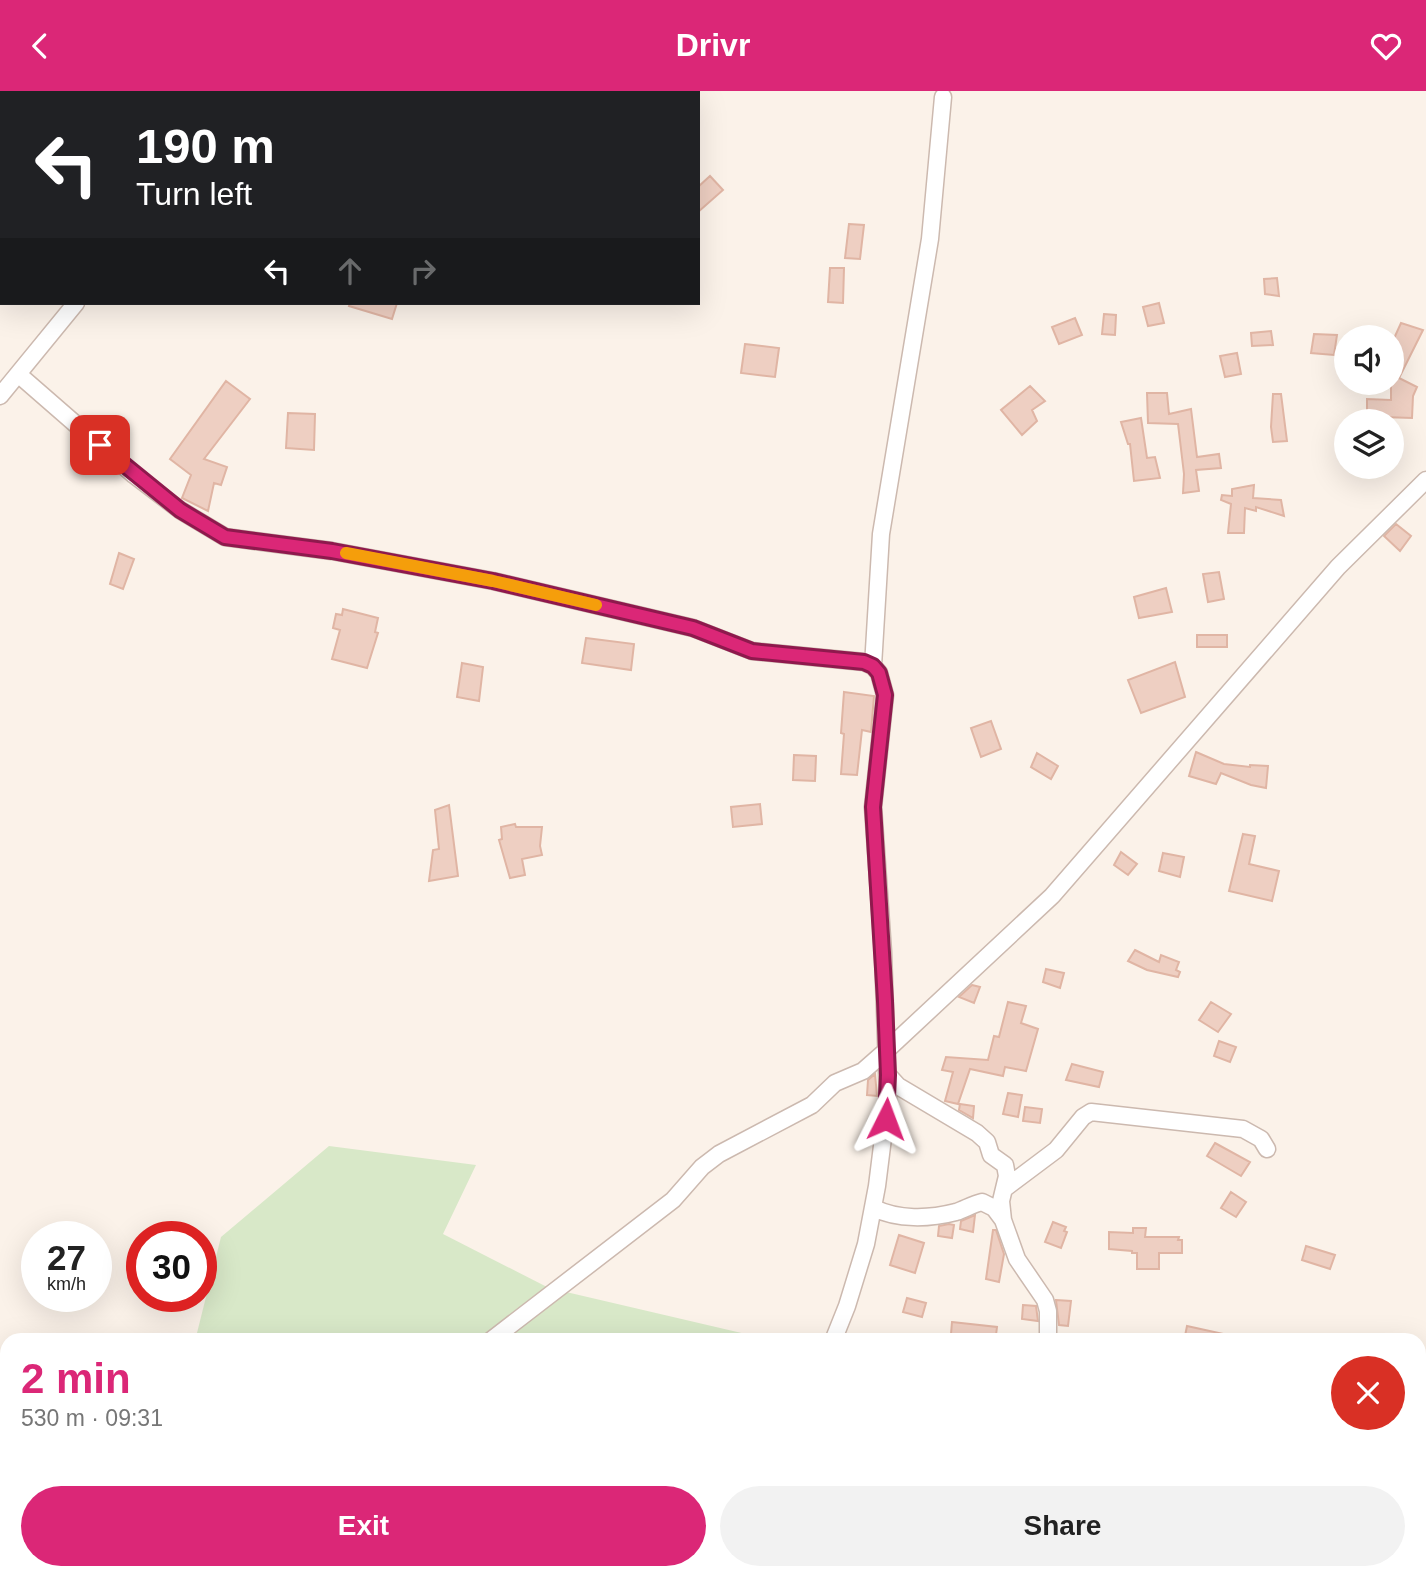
<!DOCTYPE html>
<meta charset="utf-8">
<style>
:root{--surface:#fff;--page:#f2f2f2;--text:#222;--muted:#767676;--accent:#db2777}
body{margin:0;font-family:Arial,sans-serif;background:var(--page);color:var(--text);height:100vh;display:flex;flex-direction:column;font-size:26px;white-space:nowrap}
*{box-sizing:border-box;margin:0}
p{font-size:23px;color:var(--muted)}
.icon{flex:none;width:38px;height:38px;fill:none;stroke:currentColor;stroke-width:2;stroke-linecap:round;stroke-linejoin:round}
.map{position:relative;flex:1;overflow:hidden}
.sheet{position:absolute;left:0px;top:1242px;width:1426px;height:247px;display:flex;flex-direction:column;background:var(--surface);border-radius:21px 21px 0 0;box-shadow:0 7px 28px #0002}
.sheet>*{flex:none}
.top-card{position:absolute;left:0px;top:0px;width:700px;height:214px;box-shadow:0 7px 28px #0002;background:#202124;color:#fff;overflow:hidden}
.fabs{position:absolute;left:1334px;top:234px;display:grid;gap:14px}
.fabs a{display:grid;place-items:center;width:70px;height:70px;border-radius:50%;background:var(--surface);box-shadow:0 7px 28px #0002;font-size:35px}
.speed{position:absolute;left:21px;top:1130px;display:flex;gap:14px;font-size:35px;font-weight:700;text-align:center}
.speed>*{display:grid;place-content:center;width:91px;height:91px;border-radius:50%;background:var(--surface);box-shadow:0 7px 28px #0002;line-height:1}
.speed small{font-size:18px;font-weight:400}
.speed .limit{border:10px solid #d22;background:#fff;color:#111}
.pin{position:absolute;display:grid;place-items:center;width:60px;height:60px;color:#fff;margin:-30px;border-radius:14px;box-shadow:0 4px 10px #0006}
.me{position:absolute;width:77px;margin:-38px;rotate:3deg;stroke-linejoin:round;filter:drop-shadow(0 0 5px #0008)}
.turn{display:flex;align-items:center;gap:24px;height:147px;padding:0 21px;font-size:32px}
.turn .icon{width:91px;height:91px;stroke-width:2.5}
.turn b{display:block;font-size:49px;line-height:60px}
.lanes{display:flex;align-items:center;height:66px;padding:0 21px;background:#0003;justify-content:center;gap:35px;direction:ltr}
.lanes .off{opacity:.35}
.round{display:grid;place-items:center;flex:none;width:74px;height:74px;border-radius:37px;background:var(--page)}
.headline{display:flex;align-items:center;justify-content:space-between;height:119px;padding:0 21px}
h1{font-size:42px;font-weight:700;line-height:52px;color:var(--accent)}
.action{display:flex;gap:14px;margin-top:auto;padding:14px 21px}
.action a{flex:1;height:80px;border-radius:42px;background:var(--accent);color:#fff;font-size:28px;font-weight:700;line-height:80px;text-align:center}
.action a+a{background:var(--page);color:var(--text)}
header{display:flex;justify-content:space-between;align-items:center;height:91px;padding:0 21px;background:var(--accent);color:#fff;font-size:32px;font-weight:700}
.map>svg:first-child{display:block}
.green{fill:#d8e8c8}
.building{fill:#eecfc2;stroke:#e0b5a4;stroke-width:2}
.lines{fill:none;stroke-linecap:round;stroke-linejoin:round}
.minor-casing{stroke:#ccb9af;stroke-width:19}
.minor{stroke:#fff;stroke-width:16}
.route-casing{stroke:#8e194d;stroke-width:18}
.route{stroke:#db2777;stroke-width:12}
.slow{stroke:#f59e0b;stroke-width:12}
</style>
<header><svg class="icon" aria-label="back" viewBox="0 0 24 24"><path d="M15 5l-7 7 7 7"/></svg>Drivr<svg class="icon" aria-label="heart" viewBox="0 0 24 24"><path d="M12 20l-8-8c-3-5 5-10 8-4 3-6 11-1 8 4z"/></svg></header>
<div class="map">
<svg width="1426" height="1489" viewBox="0 0 1426 1489">
<rect width="100%" height="100%" fill="#fbf2e9"/>
<!-- green -->
<path class="green" d="M329 1055 476 1074 443 1143 549 1197 772 1249 195 1250 221 1146Z"/>
<!-- building -->
<path class="building" d="M710 85 723 99 698 121V96Z
M849 133 864 134 860 168 845 167Z
M830 177H844L843 212 828 211Z
M1277 187 1279 205 1265 203 1264 188Z
M350 212H397L392 228 349 215Z
M1159 212 1164 232 1148 235 1143 216Z
M1104 223 1116 224 1115 244 1102 243Z
M1075 227 1082 244 1059 253 1052 236Z
M1401 232 1423 239 1399 287 1417 296 1413 305 1412 327 1383 326 1384 323 1367 321V308L1391 309V254Z
M1271 240 1273 254 1252 255 1251 242Z
M1314 243 1337 244 1334 264 1311 262Z
M745 253 779 257 775 286 741 282Z
M1237 262 1241 283 1225 286 1220 265Z
M226 290 250 308 204 368 227 376 221 394 214 392 208 420 182 407 191 384 170 368Z
M1030 295 1045 310 1032 319 1037 330 1022 344 1001 319Z
M1147 302H1167L1169 323 1191 318 1197 366 1219 363 1221 377 1196 379 1199 400 1183 402 1184 383 1178 333 1148 332Z
M1273 303H1281L1287 350 1273 351 1271 336Z
M288 322 315 323 314 359 286 357Z
M1141 327 1147 367 1155 366 1160 387 1134 390 1130 353H1128L1121 331Z
M1254 394 1253 407 1281 409 1284 425 1256 416V420L1245 417 1244 442H1228L1231 413 1221 409 1222 404 1232 405V398Z
M1396 433 1411 445 1400 460 1384 445Z
M119 462 134 468 123 498 110 493Z
M1219 481 1224 508 1208 511 1203 483Z
M1166 497 1172 521 1139 527 1134 506Z
M343 518 378 527 375 541 378 542 367 577 332 568 340 539 333 537 336 523 342 524Z
M1197 544H1227V556H1197Z
M586 547 634 553 631 579 582 572Z
M1175 571 1185 606 1141 622 1128 589Z
M462 572 483 576 479 610 457 606Z
M844 601 874 605 871 641 862 639 857 684 841 683 844 643 841 642Z
M991 630 1001 658 981 666 971 637Z
M1196 661 1224 673 1250 676V674L1268 675 1266 697 1251 694 1221 682 1216 693 1189 685Z
M1037 662 1058 675 1051 688 1031 676Z
M794 664 816 665 815 690 793 689Z
M760 713 762 733 733 736 731 716Z
M449 714 458 785 429 790 433 759 439 758 435 719Z
M515 733 516 736H542L540 755 542 764 522 768 525 784 510 787 499 749 502 748 501 736Z
M1243 743 1255 745 1249 773 1279 780 1272 810 1229 800Z
M1121 761 1137 773 1128 784 1114 774Z
M1163 762 1184 766 1180 786 1159 780Z
M1135 859 1159 871 1161 864 1179 871 1176 879 1180 881 1178 886 1147 879 1128 870Z
M1046 878 1064 882 1060 897 1043 891Z
M972 894 980 896 974 912 959 906Z
M1008 911 1026 915 1021 932 1038 938 1026 980 1005 976 1003 985 970 978 958 1013 945 1010 953 981 942 979 946 966 988 969 994 945 999 946Z
M1211 911 1231 923 1218 941 1199 929Z
M1219 950 1236 956 1230 971 1214 965Z
M1072 973 1103 981 1099 996 1066 989Z
M875 983 877 1005 867 1004 868 989Z
M1008 1002 1022 1004 1018 1026 1003 1023Z
M960 1013 974 1015 973 1027 959 1019Z
M1025 1016 1042 1018 1040 1032 1023 1030Z
M1215 1052 1250 1071 1241 1085 1207 1065Z
M1231 1101 1246 1111 1236 1126 1221 1117Z
M975 1124 973 1141 960 1138 961 1130Z
M1053 1131 1066 1136 1064 1140 1067 1141 1061 1157 1045 1151Z
M949 1133 954 1134 952 1147 938 1145 939 1135Z
M1133 1137H1146L1145 1146H1179L1178 1149H1182V1162H1159V1178H1137V1162H1132V1160L1109 1158V1141L1133 1142Z
M993 1139H996L1004 1163 999 1191 986 1188Z
M899 1144 924 1152 915 1182 890 1174Z
M1306 1155 1335 1164 1330 1178 1302 1169Z
M907 1207 926 1212 922 1226 903 1221Z
M1056 1209 1071 1210 1068 1235 1059 1234Z
M1023 1214 1036 1215 1038 1230 1022 1228Z
M952 1231 997 1236 996 1244 951 1243Z
M1187 1235 1228 1244 1227 1250H1184Z"/>
<g class="lines">
<defs>
<path id="minor" d="M251 2 253 0
M18 283 134 384 180 419 225 446 332 460 493 490 693 537 752 560 864 571 873 575 879 582 885 604 873 716 883 861 888 1007 877 1095 866 1153 847 1215 833 1250
M0 305 76 212
M873 575 881 443 930 148 943 6
M888 984 898 995 977 1042 987 1051 991 1064 1005 1074 1007 1085 1001 1110 1003 1129 1017 1168 1045 1209 1048 1220V1250
M1004 1098 1056 1059 1083 1026 1091 1021 1243 1038 1261 1048 1267 1058
M874 1117C898 1129 929 1128 956 1121 965 1118 973 1113 982 1111L994 1117 1003 1129
M490 1250 673 1109 702 1076 719 1063 812 1014 835 992 863 980 888 958 1052 805 1338 476 1426 389
M0 1277 7 1279
M796 1482V1489
M997 1482 999 1489
M1088 1489 1096 1482"/>
</defs>
<!-- minor casing -->
<use href="#minor" class="minor-casing"/>
<!-- minor -->
<use href="#minor" class="minor"/>
</g>
<g class="lines">
<defs>
<path id="route" d="M100 354 180 419 225 446 332 460 493 490 693 537 752 560 864 571 873 575 879 582 885 604 873 716 885 910 888 984 886 1028"/>
</defs>
<!-- route casing -->
<use href="#route" class="route-casing"/>
<!-- route -->
<use href="#route" class="route"/>
<!-- slow -->
<path class="slow" d="M346 462 493 490 596 514"/>
</g>
</svg>
<div class="fabs">
<a><svg class="icon" aria-label="sound" viewBox="0 0 24 24"><path d="M4 9h4l5-4v14l-5-4H4zM17 9q2 3 0 6"/></svg></a>
<a><svg class="icon" aria-label="layers" viewBox="0 0 24 24"><path d="M12 4l9 5-9 5-9-5zM3 14l9 5 9-5"/></svg></a>
</div>
<div class="speed"><div>27<small>km/h</small></div><div class="limit">30</div></div>
<div class="pin" style="left:100px;top:354px;background:#d93025"><svg class="icon" aria-label="arrive" viewBox="0 0 24 24"><path d="M6 21V4h12l-3 4 3 4H6"/></svg></div>
<svg class="me" style="left:886px;top:1028px" viewBox="-20 -20 40 40"><path d="M0-17L14 15 0 8-14 15z" fill="#db2777" stroke="#fff" stroke-width="4"/></svg>
<div class="top-card">
<div class="turn"><svg class="icon" aria-label="left" viewBox="0 0 24 24"><path d="M17 20v-9H6M10 6l-5 5 5 5"/></svg><div><b>190 m</b>Turn left</div></div>
<div class="lanes"><svg class="icon" aria-label="left" viewBox="0 0 24 24"><path d="M17 20v-9H6M10 6l-5 5 5 5"/></svg><svg class="icon off" aria-label="ahead" viewBox="0 0 24 24"><path d="M12 20V5M6 11l6-6 6 6"/></svg><svg class="icon off" aria-label="right" viewBox="0 0 24 24"><path d="M7 20v-9h11M14 6l5 5-5 5"/></svg></div>
</div>
<section class="sheet">
<div class="headline"><div><h1>2 min</h1><p>530 m · 09:31</p></div><a class="round" style="background:#d93025;color:#fff"><svg class="icon" aria-label="close" viewBox="0 0 24 24"><path d="M6 6l12 12M18 6L6 18"/></svg></a></div>
<div class="action"><a>Exit</a><a>Share</a></div>
</section>
</div>
